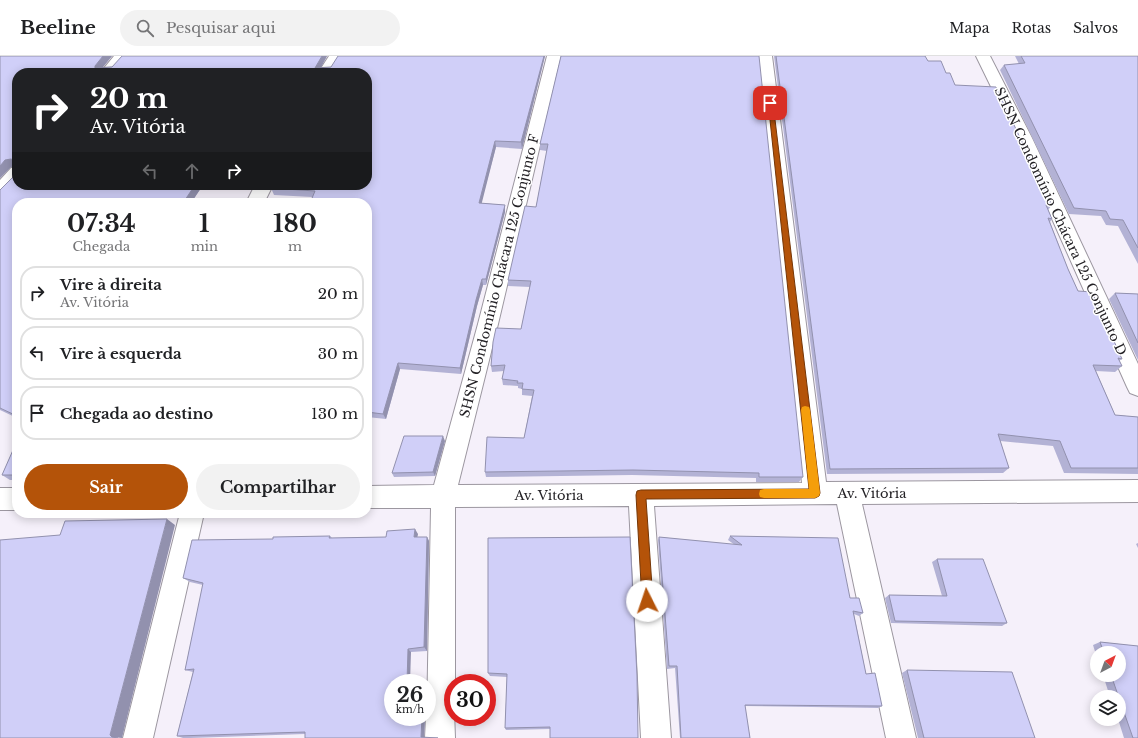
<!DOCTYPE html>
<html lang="pt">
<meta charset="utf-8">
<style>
:root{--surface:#fff;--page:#f2f2f2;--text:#202124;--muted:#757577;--line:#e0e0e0;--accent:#b45309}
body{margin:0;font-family:"Libre Baskerville",serif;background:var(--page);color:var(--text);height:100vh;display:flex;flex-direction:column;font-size:15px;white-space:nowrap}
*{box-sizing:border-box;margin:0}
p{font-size:13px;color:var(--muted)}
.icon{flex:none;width:22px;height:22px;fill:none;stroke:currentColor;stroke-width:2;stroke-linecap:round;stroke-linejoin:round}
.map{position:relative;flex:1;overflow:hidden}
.panel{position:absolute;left:12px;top:142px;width:360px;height:320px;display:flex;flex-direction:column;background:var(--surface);border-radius:16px;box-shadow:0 2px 10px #0003}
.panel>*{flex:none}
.hud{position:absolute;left:12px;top:12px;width:360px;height:122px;border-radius:16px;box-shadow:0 2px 10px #0003;background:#202124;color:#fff;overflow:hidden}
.needle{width:26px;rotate:41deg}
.buttons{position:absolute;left:1090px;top:590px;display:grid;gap:8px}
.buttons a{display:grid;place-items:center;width:36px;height:36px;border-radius:50%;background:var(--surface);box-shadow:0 2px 10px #0003;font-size:20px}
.speed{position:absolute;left:384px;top:618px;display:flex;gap:8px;font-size:20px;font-weight:700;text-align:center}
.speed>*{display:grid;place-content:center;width:52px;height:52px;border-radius:50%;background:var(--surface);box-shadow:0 2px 10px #0003;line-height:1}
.speed small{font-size:10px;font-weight:400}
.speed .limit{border:6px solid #d22;background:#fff;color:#111}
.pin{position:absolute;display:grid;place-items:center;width:34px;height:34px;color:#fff;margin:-17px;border-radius:8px;box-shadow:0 2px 6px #0006}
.me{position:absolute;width:44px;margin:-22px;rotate:356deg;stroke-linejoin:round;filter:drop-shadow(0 0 3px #0008)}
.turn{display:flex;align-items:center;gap:14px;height:84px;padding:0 12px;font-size:18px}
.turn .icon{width:52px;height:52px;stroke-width:2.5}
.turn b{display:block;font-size:28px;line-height:34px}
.lanes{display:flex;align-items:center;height:38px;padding:0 12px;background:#0003;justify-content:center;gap:20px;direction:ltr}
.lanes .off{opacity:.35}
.eta{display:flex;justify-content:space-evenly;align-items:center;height:68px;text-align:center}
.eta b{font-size:24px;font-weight:700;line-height:28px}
.action{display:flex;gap:8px;margin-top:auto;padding:8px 12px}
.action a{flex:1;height:46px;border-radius:24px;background:var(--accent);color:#fff;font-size:16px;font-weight:700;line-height:46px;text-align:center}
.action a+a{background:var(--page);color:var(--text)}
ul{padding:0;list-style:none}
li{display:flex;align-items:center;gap:12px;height:54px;margin:0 8px 6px;padding:0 4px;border:2px solid var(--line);border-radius:16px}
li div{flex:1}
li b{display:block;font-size:15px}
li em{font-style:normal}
header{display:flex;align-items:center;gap:24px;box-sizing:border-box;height:56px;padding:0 20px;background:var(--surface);border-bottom:1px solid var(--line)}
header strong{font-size:19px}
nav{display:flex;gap:22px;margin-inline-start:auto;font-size:14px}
.search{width:280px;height:36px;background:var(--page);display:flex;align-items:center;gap:10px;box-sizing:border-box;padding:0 14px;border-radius:22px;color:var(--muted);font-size:15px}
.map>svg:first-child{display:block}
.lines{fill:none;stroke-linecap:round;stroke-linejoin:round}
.minor-casing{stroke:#9c97a0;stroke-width:2}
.minor{fill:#fff;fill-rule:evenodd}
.wall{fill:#b3b2d5}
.shaded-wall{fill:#9291ae}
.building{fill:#d0cff8;stroke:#9291ae}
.route{fill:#b45309;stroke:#753606}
.slow{fill:#f59e0b}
.labels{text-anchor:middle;stroke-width:3;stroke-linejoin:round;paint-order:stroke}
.street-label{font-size:13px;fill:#242226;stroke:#fff}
</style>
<header>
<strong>Beeline</strong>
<div class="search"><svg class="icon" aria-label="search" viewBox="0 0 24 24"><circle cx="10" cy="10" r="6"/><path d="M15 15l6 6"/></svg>Pesquisar aqui</div>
<nav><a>Mapa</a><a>Rotas</a><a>Salvos</a></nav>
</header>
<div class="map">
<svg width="1138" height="682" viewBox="0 0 1138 682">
<rect width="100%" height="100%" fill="#f5f0fa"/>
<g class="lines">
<defs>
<path id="minor" d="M114 0H129L115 17H100Z
M329 0H343L332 17H318Z
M547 0H561L498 268 458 429 802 427 758 0H772L826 426 1138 424V446L862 448 916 682H886L837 448 654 450 671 682H641L629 450 455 451V627H453L455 682H425L426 661H427L431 452H367V430L434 429 478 268Z
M976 0H990L1032 82 1138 308V340L1130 337 1127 331 1016 82Z
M17 111V127L6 139 0 141V124L11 112Z
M255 129H273L264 147H246Z
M0 432H17V454H0Z
M180 457H204L153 682H123Z"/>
</defs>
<!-- minor casing -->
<use href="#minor" class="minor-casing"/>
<!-- minor -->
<use href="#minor" class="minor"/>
</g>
<!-- wall -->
<path class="wall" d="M0 0H112L103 11 327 0 321 11H331L545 0 522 93 496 91 481 147 505 149V156L486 229H483L477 250 461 318 400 313 386 363 367 361V147L312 141 274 139 271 132 367 129 17 17 203 129 191 147H17V362L0 354V134L13 121V110L11 111 0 122Z
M561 0 803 421 799 426H756V422L632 419 486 421 485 416 524 382 532 340 522 339V333L518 332V330L503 329 502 323 504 315 492 316 491 310 521 273 530 231 508 230V224L536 151 547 95 540 94V88Z
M774 0H925L928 5 946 17 955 29 1052 149 1048 154 1052 163 1050 166 1068 213 1078 235 1122 303 1119 305 1122 310 1115 316 1096 315 1115 359 1138 361V418L1064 417 1053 390 1000 385 1009 412 1003 417 827 418Z
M1015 0H1138V208L1118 170 1106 169 1101 160 1069 158 1000 14 1004 9 1019 8Z
M1115 237 1138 238V304L1109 243Z
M17 385V424H10L2 419Z
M445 385 435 420 394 421 392 417Z
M418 478 417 481H427L429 485 427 595 411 596 393 661H425L424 681 305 678 190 682H183L177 680 193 616 185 614 203 529 190 526 183 522 273 483 330 480 332 482 386 481Z
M730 480 850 542 863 557 859 560 854 558 866 618 882 650 878 652 745 650 750 682H680L675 612 667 613 658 484 659 481 735 489 728 484Z
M488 482 638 682 550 673 506 674 505 672 507 621 490 620 488 617Z
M1138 487V492L1136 488Z
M937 503 1007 567 1002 570 891 567 885 542 889 539 942 540 932 506Z
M1100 586 1138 590V682H1124L1118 663H1119V641H1110L1103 619H1119V597H1097V602L1093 589Z
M907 614 1035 682H918L902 617Z"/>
<!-- shaded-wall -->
<path class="shaded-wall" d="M103 0H112L99 16 95 12V10Z
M322 0H327L318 17 315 12Z
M544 0H545L522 93 521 86Z
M495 85 496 91 480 154 479 147Z
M11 103 17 110 11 111 0 122V110L5 104Z
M195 129H203L191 147H183Z
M505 149V156L486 229V223Z
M482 223 483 229 477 250 461 318 460 312 476 244Z
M398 307 400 313 386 363 383 358Z
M443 380 445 385 435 420 433 416Z
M167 463 175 469 122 682 112 681 110 679Z
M415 473 418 478 416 486 414 481Z
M427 481 429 485 427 595 424 591Z
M408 593 411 596 410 627H407Z
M422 661H425L424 682 421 681Z"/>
<!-- building -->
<path class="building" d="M0 0H103L95 10V12L112 11 122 0H322L315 12 331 11 338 0H544L521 86 495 85 479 147 505 149 486 223H482L476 244 460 312 398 307 383 358 367 356V147H310L315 135 271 132 273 129H367V17H17V129H195L183 147H17V360L0 352V134L13 121V104L11 103 5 104 0 110Z
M561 0H759L803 421H759V417L633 414 485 416 487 381 524 382 534 334 522 333 523 327H517L518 325 502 323 505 309 491 310 493 286 496 272 521 273 531 225 508 224 525 150 536 151 548 88H540Z
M776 0H925L928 5H941L946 17H950L955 29 996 31 1052 149H1046L1052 163 1048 162 1068 213 1078 235 1092 236 1122 303 1118 302 1122 310 1093 309 1115 359 1138 361V412H1071L1060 385 998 378 1009 412 830 413Z
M1021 0H1138V192L1123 164 1110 163 1106 155 1074 152 1004 9 1025 7Z
M1115 237 1138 238V287Z
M404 380H443L433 416 392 417Z
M17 385V419H2Z
M167 463 110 679 112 681 118 682H0V484L60 479 65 465Z
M415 473 414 481H427L424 591 408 593 407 627H393V661H422L421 681 438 682H305V676L177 680 194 613 185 614 203 527 183 522 192 484 273 483V481L330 480 329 482 386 481 387 475Z
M730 480 838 482 850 542H859L863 557 853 555 866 618 875 617 882 650 745 649 750 682H681L677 610H669L659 481 742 489Z
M630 481 637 620 638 682H550V671L505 672 507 618 488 617V482Z
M937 503H983L1007 567 895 565 889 539 947 540Z
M1100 586 1138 590V682H1133L1111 619H1119V597H1104Z
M907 614 1012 616 1035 682H924Z"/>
<!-- route -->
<path class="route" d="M768 45 773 47 820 437 819 440 815 442 646 443 653 545 651 549 647 551 643 549 642 545 636 439 637 435 641 434 809 433Z"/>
<!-- slow -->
<path class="slow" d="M805 350 809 351 810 354 820 437 819 440 815 442H764L760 441 759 438 760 434 764 433H809L801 354 802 351Z"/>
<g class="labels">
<!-- street labels -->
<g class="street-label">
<text transform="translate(1061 165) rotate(65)" y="5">SHSN Condomínio Chácara 125 Conjunto D</text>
<text transform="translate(499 220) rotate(-76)" y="5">SHSN Condomínio Chácara 125 Conjunto F</text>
<text x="872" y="442">Av. Vitória</text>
<text x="549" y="444">Av. Vitória</text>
</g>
</g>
</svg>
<div class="buttons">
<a><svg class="needle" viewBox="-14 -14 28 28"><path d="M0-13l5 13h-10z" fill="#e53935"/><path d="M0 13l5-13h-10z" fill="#757577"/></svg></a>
<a><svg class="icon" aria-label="layers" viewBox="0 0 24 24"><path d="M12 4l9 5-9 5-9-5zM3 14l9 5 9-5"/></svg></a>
</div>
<div class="speed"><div>26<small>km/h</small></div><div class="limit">30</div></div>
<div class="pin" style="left:770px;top:47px;background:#d93025"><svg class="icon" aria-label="arrive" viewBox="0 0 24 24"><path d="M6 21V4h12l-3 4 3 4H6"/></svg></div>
<svg class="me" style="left:647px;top:545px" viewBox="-20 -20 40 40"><circle r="19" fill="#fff"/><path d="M0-13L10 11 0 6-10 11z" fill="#b45309"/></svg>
<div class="hud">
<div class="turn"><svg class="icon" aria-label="right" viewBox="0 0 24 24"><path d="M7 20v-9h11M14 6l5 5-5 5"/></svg><div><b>20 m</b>Av. Vitória</div></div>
<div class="lanes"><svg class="icon off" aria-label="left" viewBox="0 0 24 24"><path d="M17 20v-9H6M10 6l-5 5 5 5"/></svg><svg class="icon off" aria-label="ahead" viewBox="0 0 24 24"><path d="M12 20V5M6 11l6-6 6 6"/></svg><svg class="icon" aria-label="right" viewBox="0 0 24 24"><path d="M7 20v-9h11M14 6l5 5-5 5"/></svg></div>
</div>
<section class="panel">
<div class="eta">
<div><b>07:34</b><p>Chegada</p></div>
<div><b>1</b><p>min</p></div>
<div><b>180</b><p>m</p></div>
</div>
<ul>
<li><svg class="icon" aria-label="right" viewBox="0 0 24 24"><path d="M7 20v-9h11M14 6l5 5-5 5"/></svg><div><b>Vire à direita</b><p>Av. Vitória</p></div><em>20 m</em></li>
<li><svg class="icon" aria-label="left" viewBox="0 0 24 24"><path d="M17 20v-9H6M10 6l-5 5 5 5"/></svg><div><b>Vire à esquerda</b></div><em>30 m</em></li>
<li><svg class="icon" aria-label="arrive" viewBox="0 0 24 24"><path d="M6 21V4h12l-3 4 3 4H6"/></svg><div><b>Chegada ao destino</b></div><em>130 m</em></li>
</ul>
<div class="action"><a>Sair</a><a>Compartilhar</a></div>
</section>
</div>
